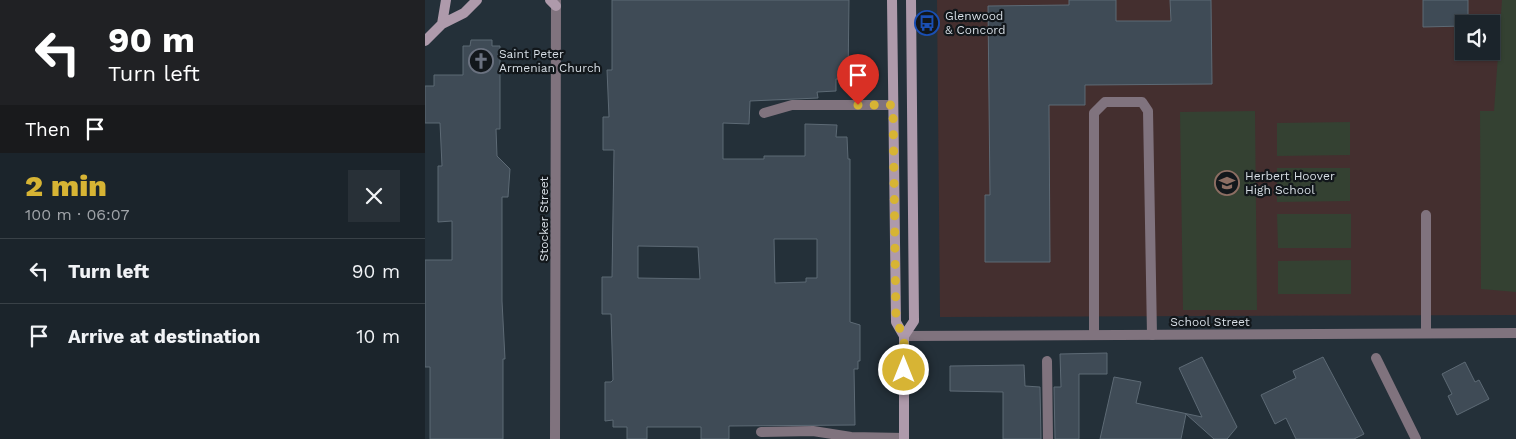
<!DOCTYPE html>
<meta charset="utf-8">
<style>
:root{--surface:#1b242b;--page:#283037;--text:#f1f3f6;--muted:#a0a4a9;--line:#394147;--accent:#d7b434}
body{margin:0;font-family:"Work Sans",sans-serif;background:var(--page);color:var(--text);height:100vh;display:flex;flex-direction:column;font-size:19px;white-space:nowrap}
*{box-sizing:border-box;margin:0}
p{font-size:16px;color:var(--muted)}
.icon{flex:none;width:28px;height:28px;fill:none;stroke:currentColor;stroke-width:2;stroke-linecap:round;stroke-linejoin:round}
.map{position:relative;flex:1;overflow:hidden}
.side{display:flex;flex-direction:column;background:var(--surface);width:425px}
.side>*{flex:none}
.guide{background:#202124;color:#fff;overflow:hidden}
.buttons{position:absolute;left:1030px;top:15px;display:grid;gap:10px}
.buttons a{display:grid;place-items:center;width:45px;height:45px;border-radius:0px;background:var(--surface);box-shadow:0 1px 4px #0004,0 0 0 1px var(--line);font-size:25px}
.pin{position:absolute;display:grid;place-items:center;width:42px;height:42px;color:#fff;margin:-51px -21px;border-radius:50% 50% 50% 0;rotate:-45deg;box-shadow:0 0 5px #0007}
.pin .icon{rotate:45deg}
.me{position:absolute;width:55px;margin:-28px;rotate:0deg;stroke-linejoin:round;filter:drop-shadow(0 0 4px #0008)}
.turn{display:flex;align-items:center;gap:18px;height:105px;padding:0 25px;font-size:22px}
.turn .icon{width:65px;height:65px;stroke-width:2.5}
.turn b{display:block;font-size:35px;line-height:42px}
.then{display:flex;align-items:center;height:48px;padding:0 25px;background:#0003;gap:10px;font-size:19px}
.round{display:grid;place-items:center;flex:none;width:52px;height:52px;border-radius:0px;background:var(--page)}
.summary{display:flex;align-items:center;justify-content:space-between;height:85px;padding:0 25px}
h1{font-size:30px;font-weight:800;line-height:38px;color:var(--accent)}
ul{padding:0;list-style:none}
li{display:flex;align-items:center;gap:15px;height:65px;padding:0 25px;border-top:1px solid var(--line)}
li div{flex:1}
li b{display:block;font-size:19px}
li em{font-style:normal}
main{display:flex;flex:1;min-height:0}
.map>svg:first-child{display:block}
.education{fill:#442f2f;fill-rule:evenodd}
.green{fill:#344132}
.building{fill:#3f4b56;stroke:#5d6a75;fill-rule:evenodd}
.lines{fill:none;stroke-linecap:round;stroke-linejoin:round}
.lane{stroke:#80737e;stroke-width:10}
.street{stroke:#80737e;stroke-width:10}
.secondary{stroke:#ae9aab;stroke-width:10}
.route{stroke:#d7b434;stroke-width:9;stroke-dasharray:0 16.2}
.labels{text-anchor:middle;stroke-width:4.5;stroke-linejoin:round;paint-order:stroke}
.poi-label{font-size:12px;fill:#d7dee5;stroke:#12171b;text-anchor:start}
.street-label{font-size:12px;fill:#d7dee5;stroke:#12171b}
</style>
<main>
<section class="side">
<div class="guide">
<div class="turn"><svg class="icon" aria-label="left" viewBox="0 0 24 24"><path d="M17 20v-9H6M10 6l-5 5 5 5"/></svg><div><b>90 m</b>Turn left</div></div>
<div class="then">Then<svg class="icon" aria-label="arrive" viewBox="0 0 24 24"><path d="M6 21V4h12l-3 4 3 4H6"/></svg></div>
</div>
<div class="summary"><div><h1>2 min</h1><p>100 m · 06:07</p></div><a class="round"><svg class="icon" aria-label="close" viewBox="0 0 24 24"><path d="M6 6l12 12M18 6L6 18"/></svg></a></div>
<ul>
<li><svg class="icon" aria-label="left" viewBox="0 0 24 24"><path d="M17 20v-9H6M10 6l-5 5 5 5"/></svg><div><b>Turn left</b></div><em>90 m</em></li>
<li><svg class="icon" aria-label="arrive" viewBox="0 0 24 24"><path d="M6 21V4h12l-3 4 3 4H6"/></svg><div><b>Arrive at destination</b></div><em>10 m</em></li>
</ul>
</section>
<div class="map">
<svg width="1091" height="439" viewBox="0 0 1091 439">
<rect width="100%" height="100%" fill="#243039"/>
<!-- education -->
<path class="education" d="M512 0H1091V315L515 317ZM1039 24H1066V51H1039Z"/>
<!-- green -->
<path class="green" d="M1077 0H1091V292L1056 289 1055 111H1069Z
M830 111 832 310H758L755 112Z
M925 122V155L852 156V123Z
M852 168H925V201L852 202Z
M852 214H926V248H853Z
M926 260V294H853V261Z"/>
<!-- building -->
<path class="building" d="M187 0H424L423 79H411V91L392 92 393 98 325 101 324 124 298 123V159H339V156H380V124L412 125 411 137H422L423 159H425V322L435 325V361H433V369H429L430 425 304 426V439H276V427H222V439H202V427H188V420L180 421V382H186L188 380 186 314H177V277H187L189 150H178V117H184L182 70H187ZM349 239H392V278H381V282L350 283ZM213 246 273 247 275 279 213 278Z
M644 0H691V21H746L745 0H786L787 84 660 85V105H624L625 262H560V195H565L563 6 644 5Z
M998 0H1043V24H1039V26L998 27Z
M46 40H67V46H75V129H71L72 156 85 169 83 197H77V301L80 359H78V439H5V367H0V260H27V221L13 222V166H17L15 123H0V86H9V75H38V46H45Z
M682 353V374H654V439H630L629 387H636L635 354Z
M777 357 812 427 802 439H789L761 414 756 439H675L689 377 716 382 711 403 777 417 754 368Z
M898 357 939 434 929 439H871L861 418 850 424 836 395 871 378 868 371Z
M1040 362 1050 382 1054 380 1064 399 1032 415 1023 396 1027 394 1017 374Z
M599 365 600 386 615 387 616 439H578V392L525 391V366Z"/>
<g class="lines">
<!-- lane -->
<path class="lane" d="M339 113 367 105H468
M1001 215V333
M669 335V113L680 102H717L723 111 727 335
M622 361 623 439
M336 432 388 431 426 437 479 438"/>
<!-- street -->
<path class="street" d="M479 336 1091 333
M951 358 991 439
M130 439 131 0"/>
<!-- secondary -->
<path class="secondary" d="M125 0 131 6
M467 0 471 322 479 336V439
M17 24 21 0
M0 41 17 24 39 13 52 0
M479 336 489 321 486 0"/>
</g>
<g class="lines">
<!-- route -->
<path class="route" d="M433 105H468L471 322 479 336V370"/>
</g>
<!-- icons -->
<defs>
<symbol id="bus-ring" viewBox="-11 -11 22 22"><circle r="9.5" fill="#12171b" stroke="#1a4fb4" stroke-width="1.5"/><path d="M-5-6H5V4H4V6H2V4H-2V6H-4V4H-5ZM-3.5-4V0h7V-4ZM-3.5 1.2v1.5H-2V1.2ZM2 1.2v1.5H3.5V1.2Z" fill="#1a4fb4"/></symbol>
<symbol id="church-ring" viewBox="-11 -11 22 22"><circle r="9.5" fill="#12171b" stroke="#6b7280" stroke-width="1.5"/><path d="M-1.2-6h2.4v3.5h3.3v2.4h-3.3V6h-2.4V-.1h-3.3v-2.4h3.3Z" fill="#6b7280"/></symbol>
<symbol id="school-ring" viewBox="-11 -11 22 22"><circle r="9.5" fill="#12171b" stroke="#8d6e63" stroke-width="1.5"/><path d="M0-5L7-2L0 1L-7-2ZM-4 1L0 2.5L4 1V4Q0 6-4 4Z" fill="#8d6e63"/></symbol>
</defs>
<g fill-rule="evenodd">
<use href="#bus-ring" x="488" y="9" width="28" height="28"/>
<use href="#church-ring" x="42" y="47" width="28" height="28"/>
<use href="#school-ring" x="788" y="169" width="28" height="28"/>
</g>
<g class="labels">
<!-- poi labels -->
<g class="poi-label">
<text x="520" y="20">Glenwood<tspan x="520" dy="14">&amp; Concord</tspan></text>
<text x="74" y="58">Saint Peter<tspan x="74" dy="14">Armenian Church</tspan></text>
<text x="820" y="180">Herbert Hoover<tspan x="820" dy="14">High School</tspan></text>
</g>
<!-- street labels -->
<g class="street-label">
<text transform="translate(119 219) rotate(-90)" y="4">Stocker Street</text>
<text x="785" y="326">School Street</text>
</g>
</g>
</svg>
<div class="buttons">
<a><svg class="icon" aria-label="sound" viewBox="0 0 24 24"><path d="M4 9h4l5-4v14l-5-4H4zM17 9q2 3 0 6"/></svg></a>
</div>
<div class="pin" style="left:433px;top:105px;background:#d93025"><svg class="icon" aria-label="arrive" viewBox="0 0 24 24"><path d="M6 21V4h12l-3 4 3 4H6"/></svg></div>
<svg class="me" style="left:479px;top:370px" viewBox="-20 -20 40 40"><circle r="17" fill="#d7b434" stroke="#fff" stroke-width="3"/><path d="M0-11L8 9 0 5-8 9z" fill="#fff"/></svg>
</div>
</main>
